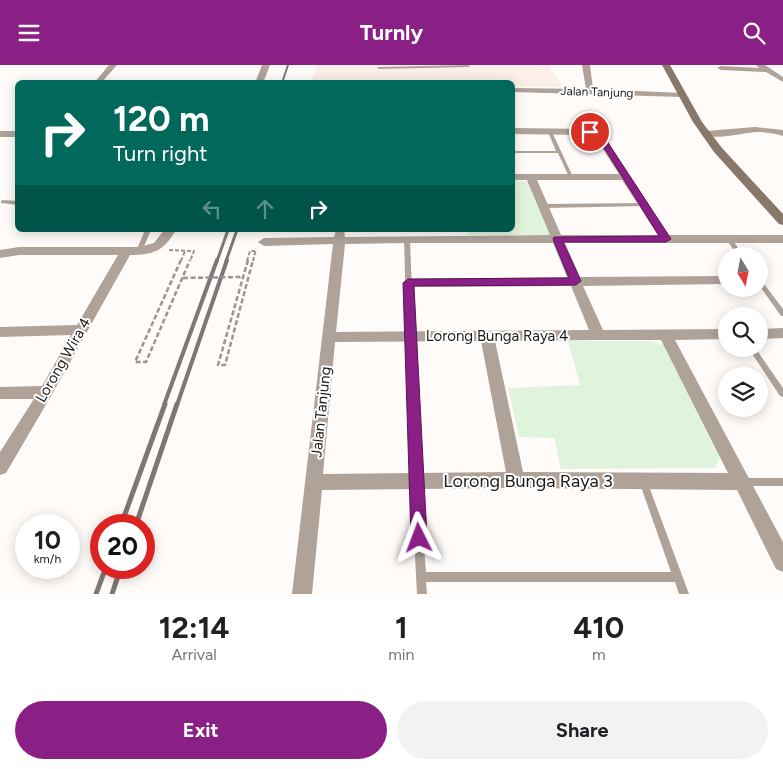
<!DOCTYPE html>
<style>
:root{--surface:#fff;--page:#f2f2f2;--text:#202124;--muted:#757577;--accent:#8a2086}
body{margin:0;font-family:Figtree,sans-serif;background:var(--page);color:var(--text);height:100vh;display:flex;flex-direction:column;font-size:19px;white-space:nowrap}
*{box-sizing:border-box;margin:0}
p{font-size:16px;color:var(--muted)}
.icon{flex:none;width:28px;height:28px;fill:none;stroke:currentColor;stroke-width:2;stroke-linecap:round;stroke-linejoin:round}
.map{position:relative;height:529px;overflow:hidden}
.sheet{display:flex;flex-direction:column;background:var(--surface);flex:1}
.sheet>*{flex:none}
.banner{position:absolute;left:15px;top:15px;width:500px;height:152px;border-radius:8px;box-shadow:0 2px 12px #0003;background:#00695c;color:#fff;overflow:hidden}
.needle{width:32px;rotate:170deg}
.controls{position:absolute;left:718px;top:182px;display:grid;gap:10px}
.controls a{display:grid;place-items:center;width:50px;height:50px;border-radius:50%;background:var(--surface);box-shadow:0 2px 12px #0003;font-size:25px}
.speed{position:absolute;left:15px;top:449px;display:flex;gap:10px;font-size:25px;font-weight:700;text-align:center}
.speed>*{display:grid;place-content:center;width:65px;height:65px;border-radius:50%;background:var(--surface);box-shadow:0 2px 12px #0003;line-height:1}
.speed small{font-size:12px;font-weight:400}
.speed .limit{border:8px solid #d22;background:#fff;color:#111}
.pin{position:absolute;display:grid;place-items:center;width:42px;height:42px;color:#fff;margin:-21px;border:2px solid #fff;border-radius:50%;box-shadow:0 1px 5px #0007}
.me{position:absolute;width:55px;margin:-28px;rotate:357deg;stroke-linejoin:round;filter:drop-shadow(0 0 4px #0008)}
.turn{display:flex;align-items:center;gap:18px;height:105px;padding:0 15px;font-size:22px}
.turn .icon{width:65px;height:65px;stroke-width:2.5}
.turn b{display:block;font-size:35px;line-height:42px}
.lanes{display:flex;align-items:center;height:48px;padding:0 15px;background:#0003;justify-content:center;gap:25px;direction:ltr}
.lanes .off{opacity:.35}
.eta{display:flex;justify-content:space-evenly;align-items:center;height:85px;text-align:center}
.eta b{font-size:30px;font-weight:700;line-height:35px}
.action{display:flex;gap:10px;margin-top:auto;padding:10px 15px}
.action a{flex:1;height:58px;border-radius:30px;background:var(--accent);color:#fff;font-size:20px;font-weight:700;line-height:58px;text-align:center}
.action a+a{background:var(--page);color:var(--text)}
header{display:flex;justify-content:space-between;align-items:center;height:65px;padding:0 15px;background:var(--accent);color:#fff;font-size:22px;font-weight:700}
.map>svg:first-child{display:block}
.education{fill:#fcefe7}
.green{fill:#e0f3dc}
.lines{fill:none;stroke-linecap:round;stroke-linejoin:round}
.path-far1{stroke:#989594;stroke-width:2;stroke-dasharray:4 2;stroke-linecap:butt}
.path{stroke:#989594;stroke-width:2.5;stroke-dasharray:5 2.5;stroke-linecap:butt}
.lane{fill:#aea299;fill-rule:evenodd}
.street{fill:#aea299;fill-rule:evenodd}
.secondary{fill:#887869;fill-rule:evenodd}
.rail-far3{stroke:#7b7877;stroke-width:2}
.rail-far2{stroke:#7b7877;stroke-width:3}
.rail-far1{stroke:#7b7877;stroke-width:4}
.rail{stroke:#7b7877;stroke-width:5}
.path-bridge{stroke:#989594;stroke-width:2.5;stroke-dasharray:5 2.5;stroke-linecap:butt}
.route{fill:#8a2086;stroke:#5a1557}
.labels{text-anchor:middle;stroke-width:4;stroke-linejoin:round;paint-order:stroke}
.far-street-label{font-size:12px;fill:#1d1c1b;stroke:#fff}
.street-label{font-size:15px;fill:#1d1c1b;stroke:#fff}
.near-street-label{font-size:18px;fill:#1d1c1b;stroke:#fff}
</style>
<header><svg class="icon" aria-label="menu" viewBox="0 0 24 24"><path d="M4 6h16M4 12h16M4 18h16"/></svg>Turnly<svg class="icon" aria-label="search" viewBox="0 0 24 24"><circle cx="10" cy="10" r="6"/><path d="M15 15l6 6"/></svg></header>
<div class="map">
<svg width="783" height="529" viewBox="0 0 783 529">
<rect width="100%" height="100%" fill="#fffbf9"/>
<!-- education -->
<path class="education" d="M318 0H549L562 22H513L512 18H311Z"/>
<!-- green -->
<path class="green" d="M513 116H529L550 170H468L467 165H512Z
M568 276H651L664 280 720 390 716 403 561 404 554 373 519 372 508 323 580 320Z"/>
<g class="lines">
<!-- path-far1 -->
<path class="path-far1" d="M169 185 194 186 190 196
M181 196 185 186
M247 196 250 186H255
M253 196 256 184"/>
<!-- path -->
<path class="path" d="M181 195 135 297H146L190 195
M248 195 218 300H225L253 195"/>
<!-- lane -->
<path class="lane" d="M467 0 471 1 469 2 379 4 377 3 379 2Z
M548 66 552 67 573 112V113L569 112 558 88H512V86H556L548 67Z
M3 135 18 136V140L1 138V136Z
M645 138 648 140 647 141 544 143 541 141 544 139Z
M145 165H151L142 186 139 188 137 187 136 186Z
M407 172 410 174 419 416 426 507H671L639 416 640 413 643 412 646 413 647 416 689 529H679L675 517H426L427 529H417L411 416 404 174Z
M729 172 731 173 744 191H738L726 174Z
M759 214 761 215 783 244V251H781L759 220Z
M749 284H756L783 323V332L780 331Z
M743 413H783V421H743L740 420 739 417 740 414Z"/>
<!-- street -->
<path class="street" d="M109 0H117L101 18H94Z
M262 0H270L263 18H255Z
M582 0H590L593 24 682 28 686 30 682 32 512 27V23L586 24Z
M756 0H765L783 12V17L766 7 721 5 717 3 721 1 759 3Z
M755 62 783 65V71C774 68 765 67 756 67 743 68 711 76 702 69L706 66Z
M512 63 590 64 601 68 669 170H783V178H565L580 212 726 211V219L583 221 603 265 726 264V274L675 275 783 477V507L776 504 737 425 516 423 322 425 312 529H292L333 179 264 181 258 177 264 173 334 172 336 165H344L345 172 550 170 527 115H512V109H619L595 72 589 70 512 69ZM537 115H622L658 170H561ZM407 178H553L567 212 409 214 403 218 409 222 571 221 589 265 336 267 345 179ZM598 275H661L728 408 523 407 495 276ZM481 276 506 407 323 409 335 277Z
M0 66H18V72H0Z
M164 165H176C164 186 153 190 130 190L51 331 6 408 0 410V387L34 334H0V322L42 321 71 270 0 272V262L77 260 118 190H19L0 193V185L19 182H139L154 178Z
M783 263V273L759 274V264Z"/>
<!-- secondary -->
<path class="secondary" d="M662 0H670L702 57 722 83 783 149V160L779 159 714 87 693 57Z"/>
<!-- rail-far3 -->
<path class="rail-far3" d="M282 18 288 0"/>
<!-- rail-far2 -->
<path class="rail-far2" d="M217 196 228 165
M226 196 237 165"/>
<!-- rail-far1 -->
<path class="rail-far1" d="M164 340 217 195
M177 340 227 195"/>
<!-- rail -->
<path class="rail" d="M121 460 165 339
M136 460 177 339
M96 529 106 502
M112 529 121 502"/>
<!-- path-bridge -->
<path class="path-bridge" d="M183 213 242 212"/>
</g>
<!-- route -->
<path class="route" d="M590 65 603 70 671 174 666 177H563L581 216 576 220 414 221 427 473 424 479 419 481 413 479 411 473 403 218 408 214 569 213 553 174 554 172 659 171 598 73 586 67Z"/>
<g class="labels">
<!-- far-street labels -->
<g class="far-street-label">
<text transform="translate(597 27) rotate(2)" y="4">Jalan Tanjung</text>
</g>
<!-- street labels -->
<g class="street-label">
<text x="497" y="276">Lorong Bunga Raya 4</text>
<text transform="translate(63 295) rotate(-60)" y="5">Lorong Wira 4</text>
<text transform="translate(321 347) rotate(-84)" y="5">Jalan Tanjung</text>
</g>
<!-- near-street labels -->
<g class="near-street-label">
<text x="528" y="422">Lorong Bunga Raya 3</text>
</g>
</g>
</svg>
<div class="controls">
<a><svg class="needle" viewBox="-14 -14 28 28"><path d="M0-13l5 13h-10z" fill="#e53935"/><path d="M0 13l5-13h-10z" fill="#757577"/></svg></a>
<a><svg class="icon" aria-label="search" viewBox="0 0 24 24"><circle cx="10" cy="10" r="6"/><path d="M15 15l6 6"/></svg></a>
<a><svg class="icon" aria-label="layers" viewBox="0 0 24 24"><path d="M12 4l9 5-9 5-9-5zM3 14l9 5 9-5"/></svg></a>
</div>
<div class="speed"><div>10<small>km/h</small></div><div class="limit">20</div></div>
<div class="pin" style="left:590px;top:67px;background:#d93025"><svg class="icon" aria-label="arrive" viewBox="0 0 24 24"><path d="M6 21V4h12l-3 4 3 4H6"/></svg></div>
<svg class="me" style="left:419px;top:473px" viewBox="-20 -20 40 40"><path d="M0-17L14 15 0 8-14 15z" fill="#8a2086" stroke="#fff" stroke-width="4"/></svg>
<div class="banner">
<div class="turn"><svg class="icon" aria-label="right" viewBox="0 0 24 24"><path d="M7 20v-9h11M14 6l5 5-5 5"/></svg><div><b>120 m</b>Turn right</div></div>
<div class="lanes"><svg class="icon off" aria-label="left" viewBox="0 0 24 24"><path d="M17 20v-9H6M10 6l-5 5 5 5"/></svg><svg class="icon off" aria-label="ahead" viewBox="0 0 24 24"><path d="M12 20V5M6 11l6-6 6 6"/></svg><svg class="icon" aria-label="right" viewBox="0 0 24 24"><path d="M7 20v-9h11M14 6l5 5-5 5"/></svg></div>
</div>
</div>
<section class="sheet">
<div class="eta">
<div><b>12:14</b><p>Arrival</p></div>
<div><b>1</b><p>min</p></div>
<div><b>410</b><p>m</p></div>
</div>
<div class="action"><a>Exit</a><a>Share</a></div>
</section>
